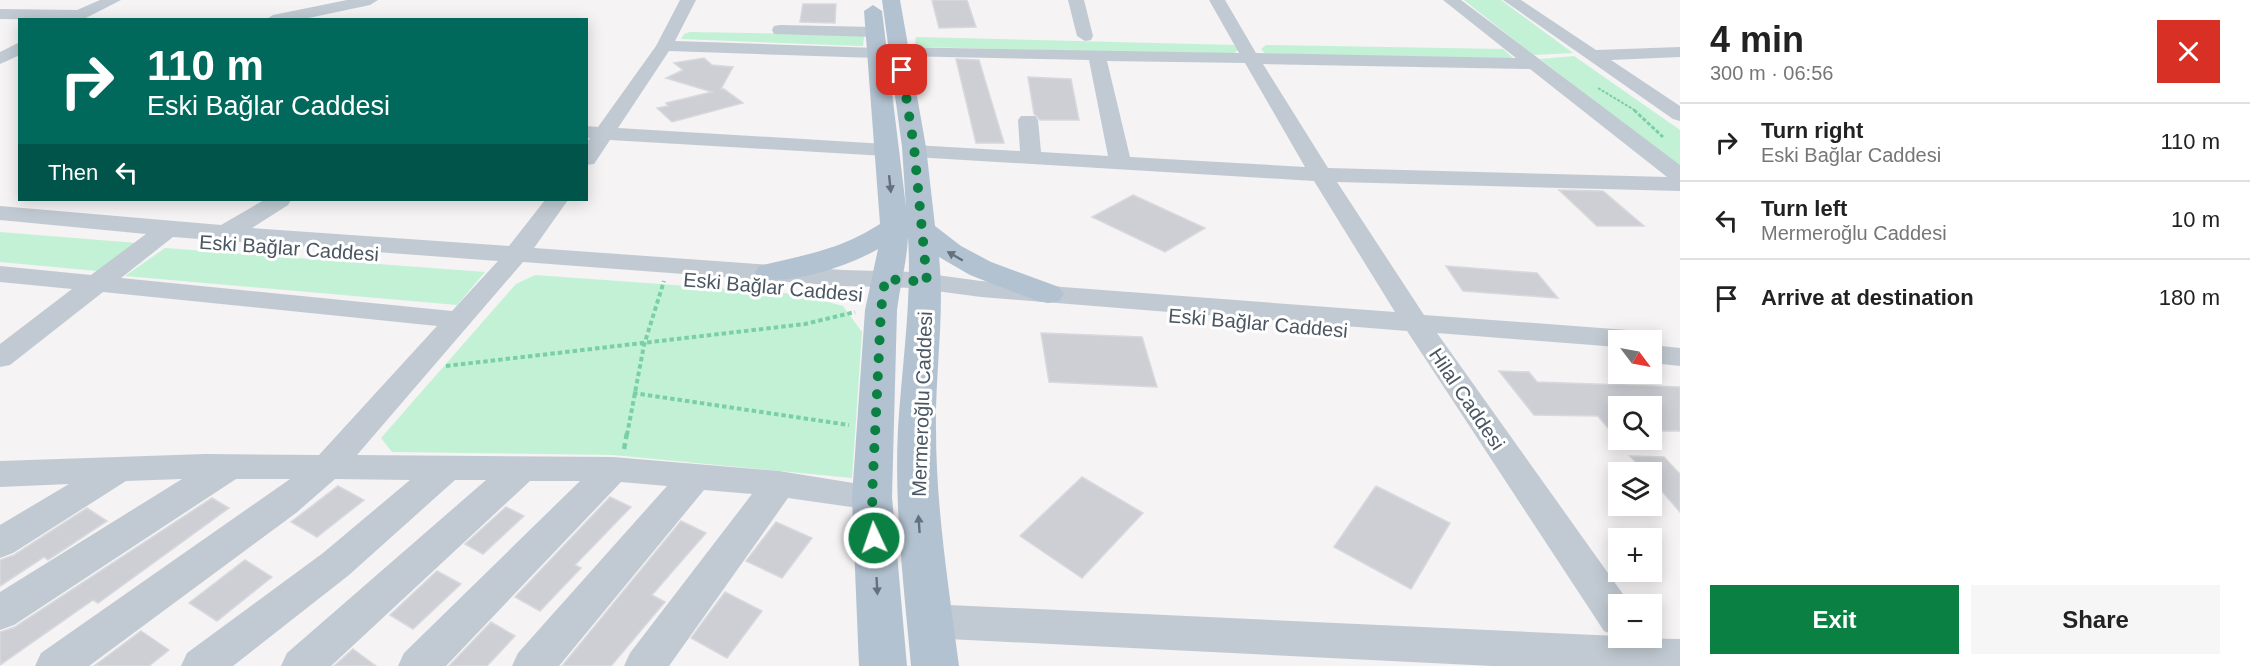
<!DOCTYPE html>
<meta charset="utf-8">
<style>
:root{--surface:#fff;--page:#f6f6f6;--text:#222;--muted:#767676;--line:#e0e0e0;--accent:#0b8043}
body{margin:0;font-family:Arial,sans-serif;background:var(--page);color:var(--text);height:100vh;display:flex;flex-direction:column;font-size:22px;white-space:nowrap}
*{box-sizing:border-box;margin:0}
p{font-size:20px;color:var(--muted)}
.icon{flex:none;width:33px;height:33px;fill:none;stroke:currentColor;stroke-width:2;stroke-linecap:round;stroke-linejoin:round}
.map{position:relative;flex:1;overflow:hidden}
.details{display:flex;flex-direction:column;background:var(--surface);width:570px}
.details>*{flex:none}
.banner{position:absolute;left:18px;top:18px;width:570px;height:183px;border-radius:0px;box-shadow:0 3px 15px #0003;background:#00695c;color:#fff;overflow:hidden}
.needle{width:39px;rotate:122deg}
.tools{position:absolute;left:1608px;top:330px;display:grid;gap:12px}
.tools a{display:grid;place-items:center;width:54px;height:54px;border-radius:0px;background:var(--surface);box-shadow:0 3px 15px #0003;font-size:30px}
.pin{position:absolute;display:grid;place-items:center;width:51px;height:51px;color:#fff;margin:-26px;border-radius:12px;box-shadow:0 3px 9px #0006}
.me{position:absolute;width:66px;margin:-33px;rotate:357deg;stroke-linejoin:round;filter:drop-shadow(0 0 4px #0008)}
.turn{display:flex;align-items:center;gap:21px;height:126px;padding:0 30px;font-size:27px}
.turn .icon{width:78px;height:78px;stroke-width:2.5}
.turn b{display:block;font-size:42px;line-height:51px}
.then{display:flex;align-items:center;height:57px;padding:0 30px;background:#0003;gap:12px;font-size:22px}
.round{display:grid;place-items:center;flex:none;width:63px;height:63px;border-radius:0px;background:var(--page)}
.overview{display:flex;align-items:center;justify-content:space-between;height:102px;padding:0 30px}
h1{font-size:36px;font-weight:700;line-height:45px}
.primary-button{display:flex;gap:12px;margin-top:auto;padding:12px 30px}
.primary-button a{flex:1;height:69px;border-radius:0px;background:var(--accent);color:#fff;font-size:24px;font-weight:700;line-height:69px;text-align:center}
.primary-button a+a{background:var(--page);color:var(--text)}
ul{padding:0;list-style:none}
li{display:flex;align-items:center;gap:18px;height:78px;padding:0 30px;border-top:2px solid var(--line)}
li div{flex:1}
li b{display:block;font-size:22px}
li em{font-style:normal}
main{display:flex;flex:1;min-height:0}
.map>svg:first-child{display:block}
.green{fill:#c3f1d5}
.building{fill:#cdcfd5;stroke:#d7d9de;stroke-width:1.5}
.lines{fill:none;stroke-linecap:round;stroke-linejoin:round}
.path-far3{stroke:#7ad0a6;stroke-width:2;stroke-dasharray:3 1.5;stroke-linecap:butt}
.path-far2{stroke:#7ad0a6;stroke-width:3;stroke-dasharray:4 2;stroke-linecap:butt}
.path-far1{stroke:#7ad0a6;stroke-width:4;stroke-dasharray:4.5 3;stroke-linecap:butt}
.path{stroke:#7ad0a6;stroke-width:4.5;stroke-dasharray:6 4;stroke-linecap:butt}
.minor{fill:#c1cad2;fill-rule:evenodd}
.major{fill:#b3c2d1;fill-rule:evenodd}
.oneway{fill:#64717d}
.route{stroke:#0b8043;stroke-width:10;stroke-dasharray:0 18}
.labels{text-anchor:middle;stroke-width:6;stroke-linejoin:round;paint-order:stroke}
.street-label{font-size:20px;fill:#4a5661;stroke:#fff}
</style>
<main>
<div class="map">
<svg width="1680" height="666" viewBox="0 0 1680 666">
<rect width="100%" height="100%" fill="#f5f3f3"/>
<!-- green -->
<path class="green" d="M1464 0H1501L1573 53 1533 55Z
M690 32 861 35 864 37 863 46H859L681 39 684 34Z
M916 37 1234 45 1238 50 1232 55 923 47 915 44Z
M1266 45 1503 49 1513 58 1481 61 1265 53 1261 49Z
M1574 56 1680 130V167L1540 59Z
M0 232 137 243 97 271 0 262Z
M165 248 485 272 457 305 125 276Z
M535 275 797 294 843 306 862 332 852 478 613 455 392 452 381 438 516 284Z"/>
<!-- building -->
<path class="building" d="M932 0H967L976 27 939 28Z
M803 4H836L835 23 800 22Z
M704 58 712 65 733 67 721 89H724L743 103 672 122 657 108 668 106 666 103 712 92 666 78 683 70 674 63Z
M956 59 979 60 1004 143H976Z
M1028 77 1071 79 1079 120H1040L1034 114Z
M1559 190 1603 191 1644 226H1597Z
M1133 195 1205 228 1165 252 1092 217Z
M1446 266 1537 273 1558 298 1463 291Z
M1041 333 1142 337 1157 387 1049 382Z
M1499 371 1529 372 1537 382 1680 387V431H1663L1652 419V406H1618V440L1598 416 1534 415Z
M1630 456 1664 457 1680 474V512L1652 480V472H1645Z
M1082 477 1143 513 1082 578 1020 536Z
M338 486 364 500 317 537 291 522Z
M1376 486 1450 523 1411 589 1334 547Z
M610 497 631 507 575 565 581 568 540 611 515 597Z
M212 498 229 508 98 603 93 600 0 665V632L15 627Z
M506 507 524 516 483 554 465 544Z
M87 508 107 521 48 560 44 557 0 586V560L14 555Z
M681 521 706 533 652 595 665 602 611 666H562Z
M776 522 812 538 782 578 746 561Z
M245 560 272 577 217 621 189 603Z
M437 571 461 584 413 629 390 615Z
M725 592 762 611 727 658 691 638Z
M491 622 515 636 487 666H449Z
M141 631 169 650 149 666H94Z
M353 649 376 666H334Z"/>
<g class="lines">
<!-- path-far3 -->
<path class="path-far3" d="M1598 88 1636 111"/>
<!-- path-far2 -->
<path class="path-far2" d="M1634 110 1663 137"/>
<!-- path-far1 -->
<path class="path-far1" d="M446 366 805 324 855 312
M633 393 849 425
M627 435 644 345 664 281"/>
<!-- path -->
<path class="path" d="M624 449 627 433"/>
<!-- minor -->
<path class="minor" d="M100 0H121L82 20 0 19V9L77 10Z
M347 0H378L370 5 299 20H265L273 15Z
M680 0H696L675 41 876 48 885 53 876 58 669 51 618 128 886 144 894 145 897 150 894 155 886 156 610 140 594 164 586 165V143L590 138H586V126L598 127 656 46Z
M1068 0H1084L1093 36 1091 40 1085 41 1077 36Z
M1209 0H1225L1256 53 1516 58 1443 0H1461L1680 165V191L1337 182 1424 315 1641 331 1651 334 1655 340 1652 345 1680 348V366L1652 363V340H1618V347L1437 333 1630 604H1618V638L1680 639V666H1492L928 638 914 633 908 621 914 609 928 604 1617 636 1604 631 1407 331 981 297 914 288 843 286 523 262 357 455 613 457 779 471 884 488 889 497 884 506 872 510 788 498 669 666H624L630 653 752 494 704 490 559 666H512L518 653 667 486 621 482 446 666H398L404 653 580 481H530L331 666H281L287 653 486 480H455L349 575 233 666H181L187 653 323 553 410 480 335 479 296 513 89 666H35L41 653 290 479H236L14 625 0 630V592L182 479 126 481 13 553 0 558V525L69 484 0 487V461L205 454 319 455 437 326 103 292 10 365 0 367V344L72 289 0 282V266L91 275 146 234 0 220V206L221 225 264 200H291L288 205 252 228 509 246 545 200H568L534 248 843 270 914 272 981 281 1395 312 1314 181 914 157 906 156 903 151 906 146 914 145 1020 151 1018 120 1021 116H1035L1038 120 1041 152 1108 156 1089 60 899 56 893 55 890 51 893 47 1239 53ZM1107 61 1245 63 1305 167 1130 157ZM1263 64 1530 69 1667 177 1328 168ZM173 237 498 261 452 311 121 278Z
M1503 0H1521L1596 50 1680 47V57L1611 60 1680 106V121L1673 119Z
M780 25 874 27 882 32 874 37 774 34 772 30 774 26Z
M20 42V55L0 64V52Z"/>
<!-- major -->
<path class="major" d="M882 0H900L926 147 935 226 961 246 991 262 1059 287 1064 294 1059 301 1048 303 1037 301 970 275 939 257C945 314 935 372 936 430 936 509 949 588 959 666H911C904 587 894 508 898 429 902 364 912 302 908 237 907 262 900 285 897 310L892 497 907 666H859L852 497 865 310 878 249C851 265 790 286 759 278L755 272 759 266C807 254 837 251 880 224L864 11 873 5 882 11 906 207 902 147Z"/>
</g>
<!-- one-way arrows -->
<defs><path id="oneway-solid" d="M-6-.8H1V-3.2L6.5 0L1 3.2V.8H-6Z" transform="scale(1.5)"/></defs>
<g class="oneway">
<use href="#oneway-solid" transform="translate(890 184) rotate(84)"/>
<use href="#oneway-solid" transform="translate(955 256) rotate(-150)"/>
<use href="#oneway-solid" transform="translate(919 524) rotate(-94)"/>
<use href="#oneway-solid" transform="translate(877 586) rotate(87)"/>
</g>
<g class="lines">
<!-- route -->
<path class="route" d="M874 538 872 497 881 310 885 279 927 282 914 147 902 70"/>
</g>
<g class="labels">
<!-- street labels -->
<g class="street-label">
<text transform="translate(289 248) rotate(4)" y="7">Eski Bağlar Caddesi</text>
<text transform="translate(773 287) rotate(5)" y="7">Eski Bağlar Caddesi</text>
<text transform="translate(1258 323) rotate(5)" y="7">Eski Bağlar Caddesi</text>
<text transform="translate(1467 399) rotate(56)" y="7">Hilal Caddesi</text>
<text transform="translate(922 404) rotate(-88)" y="7">Mermeroğlu Caddesi</text>
</g>
</g>
</svg>
<div class="tools">
<a><svg class="needle" viewBox="-14 -14 28 28"><path d="M0-13l5 13h-10z" fill="#e53935"/><path d="M0 13l5-13h-10z" fill="#767676"/></svg></a>
<a><svg class="icon" aria-label="search" viewBox="0 0 24 24"><circle cx="10" cy="10" r="6"/><path d="M15 15l6 6"/></svg></a>
<a><svg class="icon" aria-label="layers" viewBox="0 0 24 24"><path d="M12 4l9 5-9 5-9-5zM3 14l9 5 9-5"/></svg></a>
<a>+</a>
<a>−</a>
</div>
<div class="pin" style="left:902px;top:70px;background:#d93025"><svg class="icon" aria-label="arrive" viewBox="0 0 24 24"><path d="M6 21V4h12l-3 4 3 4H6"/></svg></div>
<svg class="me" style="left:874px;top:538px" viewBox="-20 -20 40 40"><circle r="17" fill="#0b8043" stroke="#fff" stroke-width="3"/><path d="M0-11L8 9 0 5-8 9z" fill="#fff"/></svg>
<div class="banner">
<div class="turn"><svg class="icon" aria-label="right" viewBox="0 0 24 24"><path d="M7 20v-9h11M14 6l5 5-5 5"/></svg><div><b>110 m</b>Eski Bağlar Caddesi</div></div>
<div class="then">Then<svg class="icon" aria-label="left" viewBox="0 0 24 24"><path d="M17 20v-9H6M10 6l-5 5 5 5"/></svg></div>
</div>
</div>
<section class="details">
<div class="overview"><div><h1>4 min</h1><p>300 m · 06:56</p></div><a class="round" style="background:#d93025;color:#fff"><svg class="icon" aria-label="close" viewBox="0 0 24 24"><path d="M6 6l12 12M18 6L6 18"/></svg></a></div>
<ul>
<li><svg class="icon" aria-label="right" viewBox="0 0 24 24"><path d="M7 20v-9h11M14 6l5 5-5 5"/></svg><div><b>Turn right</b><p>Eski Bağlar Caddesi</p></div><em>110 m</em></li>
<li><svg class="icon" aria-label="left" viewBox="0 0 24 24"><path d="M17 20v-9H6M10 6l-5 5 5 5"/></svg><div><b>Turn left</b><p>Mermeroğlu Caddesi</p></div><em>10 m</em></li>
<li><svg class="icon" aria-label="arrive" viewBox="0 0 24 24"><path d="M6 21V4h12l-3 4 3 4H6"/></svg><div><b>Arrive at destination</b></div><em>180 m</em></li>
</ul>
<div class="primary-button"><a>Exit</a><a>Share</a></div>
</section>
</main>
